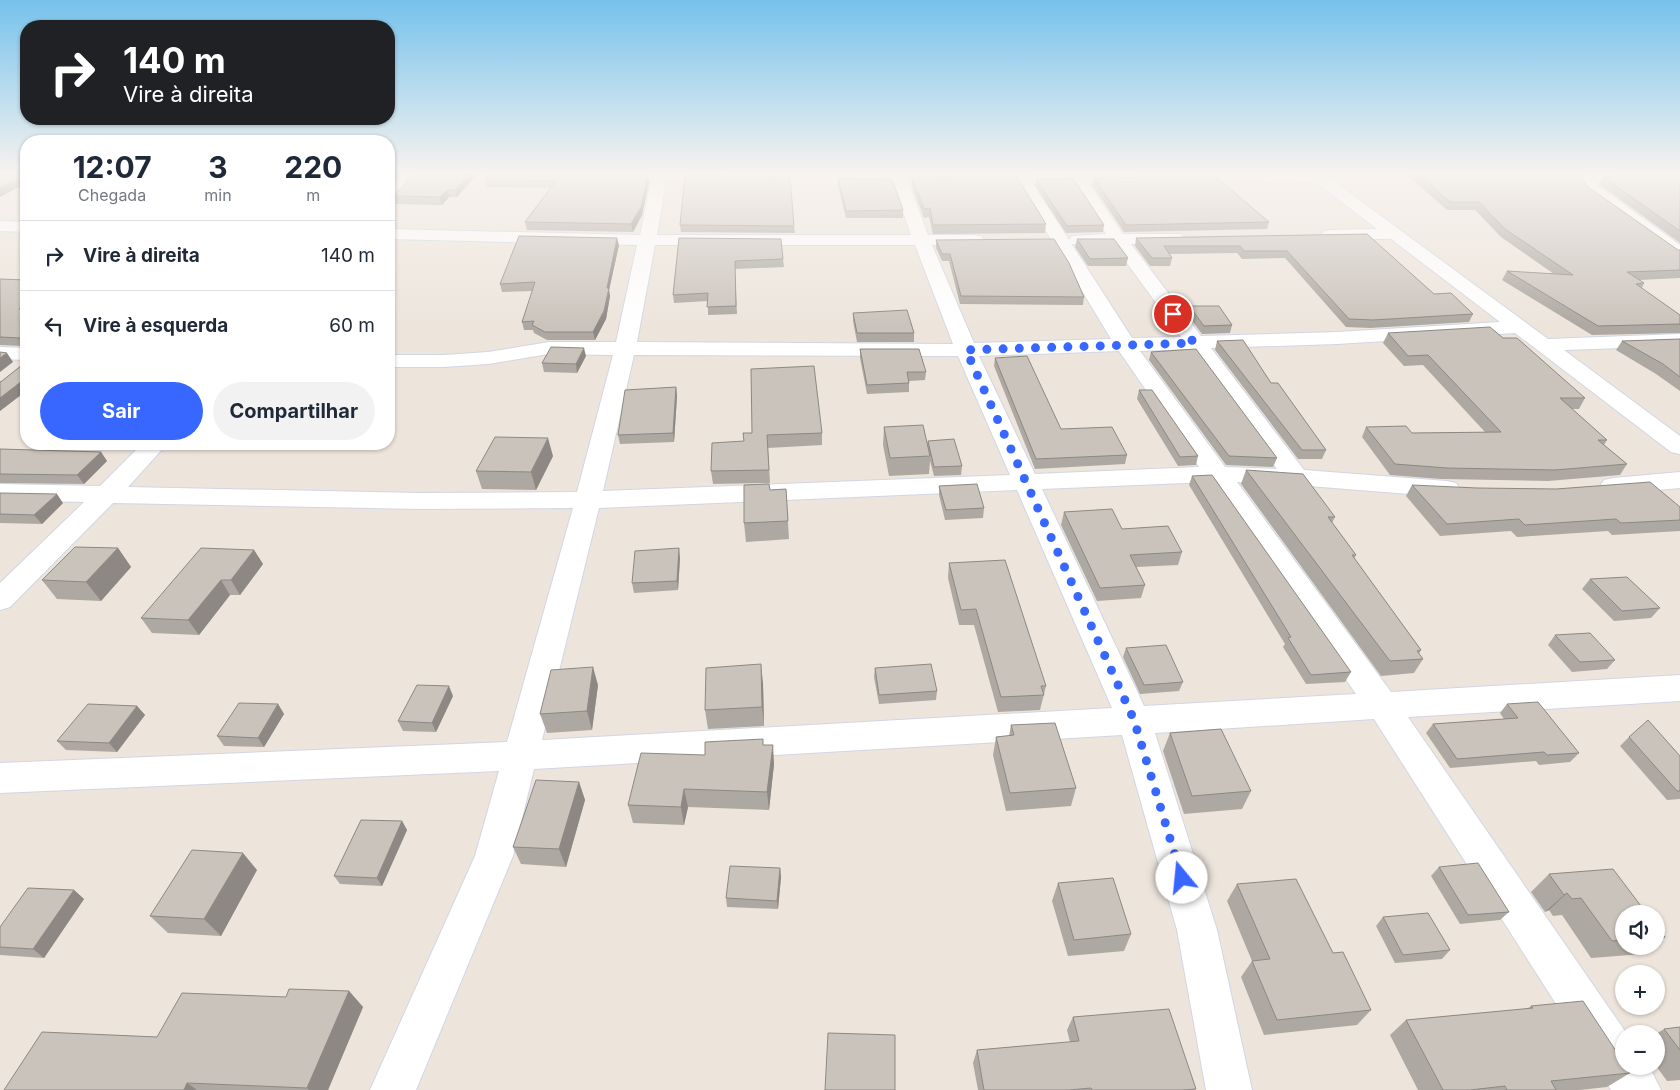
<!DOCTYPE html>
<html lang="pt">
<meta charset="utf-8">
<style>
:root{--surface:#fff;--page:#f2f2f3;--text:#1f2937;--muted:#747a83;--line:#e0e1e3;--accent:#3767ff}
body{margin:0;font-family:Inter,sans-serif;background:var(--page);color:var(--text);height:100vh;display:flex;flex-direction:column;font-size:19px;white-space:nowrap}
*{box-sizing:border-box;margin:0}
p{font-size:16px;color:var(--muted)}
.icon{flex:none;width:28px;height:28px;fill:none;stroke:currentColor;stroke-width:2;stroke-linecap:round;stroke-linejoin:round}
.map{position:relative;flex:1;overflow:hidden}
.details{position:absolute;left:20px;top:135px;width:375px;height:315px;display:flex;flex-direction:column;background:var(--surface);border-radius:20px;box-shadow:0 1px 4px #0004}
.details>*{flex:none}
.hud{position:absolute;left:20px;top:20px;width:375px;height:105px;border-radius:20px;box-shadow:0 1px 4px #0004;background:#202124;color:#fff;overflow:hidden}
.buttons{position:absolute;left:1615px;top:905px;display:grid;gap:10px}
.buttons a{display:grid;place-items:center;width:50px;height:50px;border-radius:50%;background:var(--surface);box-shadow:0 1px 4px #0004;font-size:25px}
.pin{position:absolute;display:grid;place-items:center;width:42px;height:42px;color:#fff;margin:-21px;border:2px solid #fff;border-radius:50%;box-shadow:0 1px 5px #0007}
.me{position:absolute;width:55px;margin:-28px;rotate:343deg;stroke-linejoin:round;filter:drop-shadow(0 0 4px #0008)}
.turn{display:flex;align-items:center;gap:18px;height:105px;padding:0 20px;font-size:22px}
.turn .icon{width:65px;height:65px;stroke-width:2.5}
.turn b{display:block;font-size:35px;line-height:42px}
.eta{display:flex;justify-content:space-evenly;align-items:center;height:85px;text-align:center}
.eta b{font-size:30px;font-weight:700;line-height:35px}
.button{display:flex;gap:10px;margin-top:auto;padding:10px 20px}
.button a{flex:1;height:58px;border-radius:30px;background:var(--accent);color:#fff;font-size:20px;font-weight:700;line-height:58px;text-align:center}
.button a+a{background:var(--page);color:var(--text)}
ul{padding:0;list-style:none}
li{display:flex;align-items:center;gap:15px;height:70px;padding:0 20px;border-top:1px solid var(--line)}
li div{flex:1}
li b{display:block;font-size:19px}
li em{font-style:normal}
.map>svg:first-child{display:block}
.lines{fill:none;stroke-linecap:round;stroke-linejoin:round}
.minor-casing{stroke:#d1d6e4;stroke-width:2}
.minor{fill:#fff;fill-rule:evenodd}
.wall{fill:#ada8a1}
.shaded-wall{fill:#8d8883}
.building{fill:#c9c3bb;stroke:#8d8883}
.route{stroke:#3767ff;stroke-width:9;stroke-dasharray:0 16.2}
</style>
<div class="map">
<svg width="1680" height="1090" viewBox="0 0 1680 1090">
<rect width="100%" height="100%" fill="#ede5dc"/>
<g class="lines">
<defs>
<path id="minor" d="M404 173H420L395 202 389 204V190Z
M634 173 875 175 880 177 883 180 880 183 875 185 666 181 657 235H911L890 173H905L928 235H975L981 236 984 240 981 244 975 245H932L974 343 1111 339 1011 173H1026L1132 338 1181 337 1113 244H1072L1069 240 1072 236 1106 234 1073 184H1038L1033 182 1030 179 1033 176H1135L1138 179 1135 182 1130 184H1089L1123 234H1181L1184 238 1181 242 1175 243 1131 244 1201 336 1337 332 1500 322 1391 239H1324L1321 235 1324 231 1330 230 1377 229 1315 182 1175 181 1172 178 1175 175 1180 173 1324 174 1548 339 1680 334V346L1564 350 1680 436V454L1671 452 1515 333 1337 344 1211 348 1304 470 1447 481 1456 483 1460 489 1456 495 1447 497 1296 485 1237 482 1391 692 1680 675V701L1408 717 1627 1034H1624V1066H1649L1661 1090H1611L1374 719 1155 733 1217 930 1252 1090H1206L1177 930 1122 735 534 769 513 856 416 1090H370L475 856 499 771 0 793V763L507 742 573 508 420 509 113 503 10 607 0 610V583L84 502 0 500V484L100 486 142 444H167L128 487 420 493 577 492 613 355 549 354 488 364 444 367H389V355H444L488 352 549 342H616L637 245 389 239V229L640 235 651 181 635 179 632 176ZM655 245H915L953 344 637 342ZM1190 349 1277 469 1225 467 1140 351ZM1119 351 1199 467 1035 474 979 356ZM634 355 958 356 1010 475 603 491ZM1210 482 1356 694 1144 706 1042 489ZM1017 490 1112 708 542 740 599 508Z
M1591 173H1662L1660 176 1655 178 1594 183 1680 245V258L1674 257 1585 193 1577 182 1585 175Z
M0 221 26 222V232L0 231Z
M0 347 26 348V360L0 359Z
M1680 472V488L1613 494 1604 492 1600 486 1604 480 1613 478Z"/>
</defs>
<!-- minor casing -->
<use href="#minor" class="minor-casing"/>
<!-- minor -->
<use href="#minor" class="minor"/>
</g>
<!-- wall -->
<path class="wall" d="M414 173H478L457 197H449L442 205 396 204 394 196Z
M1410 173H1581L1580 175 1588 187 1678 250H1680V278L1639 280 1644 283 1642 288 1680 315V333L1592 335 1502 280 1507 271 1554 274 1501 237 1475 210H1447L1408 176Z
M1680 174V243L1599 184 1603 177Z
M838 178 903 210V218H846L838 185Z
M912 178 1046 224 1045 233 933 234 929 217 924 218 912 187Z
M1094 178 1269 222 1267 229 1124 232 1092 185Z
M1036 179 1104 225 1103 232 1066 233 1035 186Z
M486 180 649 182 642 215 633 232 527 230 525 222 550 188 487 187Z
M680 225 794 226 795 233 681 232Z
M1367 234 1434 294 1473 314 1469 322 1370 328 1346 327 1285 258 1242 259 1237 253 1169 254 1172 258 1170 266H1150L1135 246 1136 238Z
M679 238 783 259 784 267 735 269 737 314 708 315V301L674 303 673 295Z
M1077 239 1128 258 1126 266H1088L1075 247Z
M936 240 1084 297 1083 305 960 304 949 261H942L936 248Z
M619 245 609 290 610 296 606 319 595 340H547L534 333 533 330H524L522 322 532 291 502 292 500 284Z
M0 279 26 280V391L0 411V382L2 381 22 365V346L0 345Z
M1189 306 1232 325 1230 333 1202 334 1187 314Z
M853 313 914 333V342H857L853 321Z
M1388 333 1503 338 1585 398 1579 409H1572L1607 440 1604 445 1627 464 1620 475 1548 481 1441 479 1390 475 1362 437 1366 427 1412 433 1485 432 1423 365 1404 366 1383 343Z
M1680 339V391L1656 374 1616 350 1622 341Z
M1217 341 1326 450 1322 459H1298L1215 350Z
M860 349 926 372 925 380 909 381V392L867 394 860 358Z
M1151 352 1277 458 1273 467 1226 465 1149 360Z
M586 356 577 373 544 372 542 363Z
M995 358 1061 429 1127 455 1125 464 1035 469 994 366Z
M676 387 677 396 674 442 620 444 618 435Z
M1139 390 1198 456 1196 465 1178 466 1137 399Z
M884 427 927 444 928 441 962 466 961 475 934 476 930 461 929 474 889 476 883 445Z
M743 433H822V445L768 448 770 483 713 484 711 471 744 441Z
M0 449 101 452 107 461 84 484 0 483Z
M553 456 536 490 482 489 476 471Z
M1246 470 1335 517 1332 523 1356 555 1354 559 1421 650 1419 654 1423 659 1414 673 1381 676 1241 484Z
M1192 476 1351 672 1345 682 1306 684 1283 647 1285 644 1189 485Z
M1412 485 1680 507V531L1612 535 1608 531 1517 537 1511 531 1440 536 1406 496Z
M939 486 984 508 983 518 945 520 939 495Z
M786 489 789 539 746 542 744 523 770 490Z
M0 493 63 503 42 524 0 523Z
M1064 512 1122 529 1182 552 1178 565 1136 567 1145 585 1141 598 1097 601 1061 525Z
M118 548 131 567 101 601 57 599 42 580Z
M254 550 263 564 240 595H230L199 635 152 633 141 618Z
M680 558 678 590 634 593 632 583Z
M949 563 1046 686 1040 710 998 712 974 625H959L948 578Z
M1590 579 1660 608 1651 618 1614 621 1582 589Z
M1555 635 1615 660 1607 669 1572 672 1548 645Z
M1126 648 1183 682 1179 691 1140 694 1123 657Z
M875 668 937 691 936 700 879 704 874 677Z
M763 683 764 726 708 729 705 710Z
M598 685 592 730 547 733 540 714Z
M453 696 436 732 403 731 398 721Z
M278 704 284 714 264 747 224 746 217 736Z
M1507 704 1579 753 1570 762 1539 765 1536 761 1450 768 1426 733 1433 724 1504 719 1500 713Z
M137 706 145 715 117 752 66 750 57 741Z
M1011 725 1076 788 1071 806 1006 811 993 755 996 737 1009 736Z
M1170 733 1251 791 1242 809 1184 814 1163 751Z
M1629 737 1680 756V799L1667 800 1620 746Z
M764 745 774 764 769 810 688 807 684 825 633 823 628 805 705 755Z
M579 782 585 800 566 867 521 864 513 847Z
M402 821 407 830 382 886 340 884 334 876Z
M1439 867 1509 912 1500 920 1460 924 1431 876Z
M780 868 781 877 778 909 727 907 726 898Z
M257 870 221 936 168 933 150 916Z
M1549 874 1624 914V946H1653L1643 954 1591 958 1562 915 1553 916 1549 910 1545 912 1531 892Z
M1058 883 1131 934 1124 951 1068 956 1052 901Z
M1237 884 1333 953 1371 1010 1357 1025 1264 1035 1241 977 1252 961 1227 901Z
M74 890 84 899 44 958 0 955V927Z
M1383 917 1450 950 1442 959 1395 963 1376 926Z
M1656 926 1665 937 1656 944Z
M349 991 363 1007 328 1090H4L157 1037 286 997Z
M1531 1006 1630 1073 1607 1087 1580 1090H1418L1390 1035 1406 1020 1527 1009Z
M1073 1017 1196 1089 1195 1090H978L973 1063 977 1050 1070 1042 1067 1030Z
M1680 1027V1080L1667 1081 1656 1066V1034L1664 1029Z"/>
<!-- shaded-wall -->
<path class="shaded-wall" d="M393 173H401L389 187V178Z
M470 173H478L457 197 455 190Z
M26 174V183L0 197V188Z
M648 175 649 182 642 215 633 232 631 224Z
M447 190 449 197 442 205 440 197Z
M617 238 619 245 609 290 610 296 606 319 595 340 593 332 607 288Z
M26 304V316L19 309Z
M584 348 586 356 577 373 576 364Z
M7 353 13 362 0 372V358Z
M26 378V391L0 411V398Z
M676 387 677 396 674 442 673 433Z
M548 438 553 456 536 490 531 472Z
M101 452 107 461 84 484 77 475Z
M57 494 63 503 42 524 34 515Z
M118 548 131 567 101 601 86 582Z
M679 548 680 558 678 590 677 581Z
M254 550 263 564 240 595 231 580Z
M221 580 230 595 199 635 188 620Z
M761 664 763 683 764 726 762 707Z
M593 667 598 685 592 730 587 711Z
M449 686 453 696 436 732 432 723Z
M278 704 284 714 264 747 258 738Z
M137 706 145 715 117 752 109 743Z
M773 745 774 764 769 810 767 792Z
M579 782 585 800 566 867 559 849Z
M684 789 688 807 684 825 681 807Z
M402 821 407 830 382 886 377 878Z
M243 853 257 870 221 936 204 919Z
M780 868 781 877 778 909 777 901Z
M74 890 84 899 44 958 33 949Z
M1567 893 1549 910 1545 912 1564 895Z
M349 991 363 1007 328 1090H309L307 1088Z
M187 1083 197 1090H184Z"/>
<!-- building -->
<path class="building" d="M0 173H26V174L0 188Z
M389 173H393L389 178Z
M414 173H470L455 190H447L440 197 394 196Z
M489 173H569L648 175 641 207 631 224 525 222 556 181 486 180Z
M1417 173H1581L1580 175 1588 187 1678 250H1680V270L1627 272 1644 283 1636 284 1680 315V324L1598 326 1507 271 1573 275 1505 229 1479 202H1450Z
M1646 173 1680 174V231L1603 177Z
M685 175 790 177 794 226 680 225Z
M1017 177 1046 224 933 225 930 208 924 209 912 178Z
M1216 177 1269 222 1126 225 1094 178Z
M838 178 892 179 903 210 846 211Z
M1073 178 1104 225 1067 226 1036 179Z
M1367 234 1434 294 1451 293 1473 314 1373 320 1349 319 1287 251H1244L1240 246H1164L1172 258H1152L1136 238Z
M519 236 617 238 607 288H609L604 311 593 332H545L532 325 534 321 522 322 535 282 500 284Z
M679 238 781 239 783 259 735 261 736 306 707 307 708 293 673 295Z
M1054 239 1069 263 1084 297 961 296 950 254H942L936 240Z
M1077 239H1114L1128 258 1090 259Z
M0 279 26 280V304L19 309H26V378L0 398V382L2 381 22 365V340L20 338 0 337Z
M1189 306H1219L1232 325 1204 326Z
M907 310 914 333H857L853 313Z
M1490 327 1503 338H1517L1585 398H1560L1607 440H1598L1627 464 1555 470 1447 468 1395 464 1366 427 1406 426 1412 433 1501 432 1428 355 1408 356 1388 333Z
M1680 339V377L1663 364 1622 341Z
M1243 340 1271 383H1278L1326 450H1302L1217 341Z
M551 347 584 348 576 364 542 363Z
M860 349H919L926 372H907L909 383 867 385Z
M1196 349 1277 458 1229 456 1151 352Z
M0 352 7 353 0 358Z
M1027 356 1061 429 1112 427 1127 455 1036 459 995 358Z
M814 366 822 433 767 435 769 470 711 471 712 443 744 441 743 433H752L751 369Z
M676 387 673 433 618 435 625 390Z
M1139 390H1152L1198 456 1180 457Z
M923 425 930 456 890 458 884 427Z
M495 437 548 438 531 472 476 471Z
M954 439 962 466 934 467 928 441Z
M0 449 101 452 77 475 0 474Z
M1246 470 1303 474 1335 517H1328L1356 555H1352L1421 650 1417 651 1423 659 1390 661Z
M1212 475 1351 672 1311 675 1288 638 1291 637 1192 476Z
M1650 482 1680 507V520L1621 523 1616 519 1525 525 1519 519 1447 524 1412 485 1477 488 1556 489Z
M769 484 770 490 786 489 788 521 744 523V485Z
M977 484 984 508 946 510 939 486Z
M0 493 57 494 34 515 0 514Z
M1112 509 1122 529 1168 526 1182 552 1130 555 1145 585 1100 588 1064 512Z
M75 547 118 548 86 582 42 580Z
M201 548 254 550 231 580H221L188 620 141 618Z
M679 548 677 581 632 583 635 551Z
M1005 560 1046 686H1041L1044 695 1001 697 976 609 961 610 949 563Z
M1627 577 1660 608 1622 611 1590 579Z
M1590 633 1615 660 1580 662 1555 635Z
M1166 645 1183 682 1144 685 1126 648Z
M761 664 762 707 705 710 706 668Z
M931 664 937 691 879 695 875 668Z
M593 667 587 711 540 714 551 670Z
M417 685 449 686 432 723 398 721Z
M1538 702 1579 753 1547 755 1544 752 1457 759 1433 724 1518 718 1507 704Z
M239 703 278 704 258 738 217 736Z
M88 704 137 706 109 743 57 741Z
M1648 720 1680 756V791H1677L1629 737Z
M1055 723 1076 788 1010 793 996 737 1014 735 1011 725Z
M1221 729 1251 791 1192 796 1170 733Z
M763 739V745H773L767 792 684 789 681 807 628 805 641 753 705 755V742Z
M536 780 579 782 559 849 513 847Z
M361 820 402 821 377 878 334 876Z
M192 850 243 853 204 919 150 916Z
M1478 863 1509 912 1468 915 1439 867Z
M730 866 780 868 777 901 726 898Z
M1613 869 1647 914H1624V940L1612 941 1581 898 1572 899 1567 893 1564 895 1549 874Z
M1113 878 1131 934 1074 940 1058 883Z
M1296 879 1333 953 1343 952 1371 1010 1277 1020 1252 961 1270 959 1237 884Z
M28 888 74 890 33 949 0 947V927Z
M1428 913 1450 950 1403 955 1383 917Z
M1656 926 1665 937 1656 938Z
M289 989 349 991 307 1088 187 1083 184 1090H4L42 1032 157 1037 182 993 286 997Z
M1583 1001 1624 1063V1066H1626L1630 1073 1551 1081 1556 1090H1507L1505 1086 1470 1090H1443L1406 1020 1533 1008 1531 1006Z
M1169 1009 1196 1089 1183 1090H1092L1091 1088 1069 1090H984L977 1050 1079 1041 1073 1017Z
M1680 1027V1050L1664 1029Z
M828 1033 895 1035V1090H825Z"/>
<!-- sky -->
<linearGradient id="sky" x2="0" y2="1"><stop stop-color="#76c2ec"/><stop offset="0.53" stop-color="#f7f3ef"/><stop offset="1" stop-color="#f7f3ef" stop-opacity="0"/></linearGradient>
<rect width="1680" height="326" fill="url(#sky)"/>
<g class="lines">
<!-- route -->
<path class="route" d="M1173 314 1194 343 966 350 1134 720 1182 878"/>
</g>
</svg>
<div class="buttons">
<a><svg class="icon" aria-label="sound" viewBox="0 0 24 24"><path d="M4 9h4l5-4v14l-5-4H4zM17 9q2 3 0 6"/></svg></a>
<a>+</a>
<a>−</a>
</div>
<div class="pin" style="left:1173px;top:314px;background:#d93025"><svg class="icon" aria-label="arrive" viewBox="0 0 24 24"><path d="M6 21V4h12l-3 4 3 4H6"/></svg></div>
<svg class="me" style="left:1182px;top:878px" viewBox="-20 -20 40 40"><circle r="19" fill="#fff"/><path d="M0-13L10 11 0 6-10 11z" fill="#3767ff"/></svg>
<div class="hud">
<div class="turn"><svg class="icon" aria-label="right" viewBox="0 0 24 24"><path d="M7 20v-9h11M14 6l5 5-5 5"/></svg><div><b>140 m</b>Vire à direita</div></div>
</div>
<section class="details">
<div class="eta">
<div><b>12:07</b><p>Chegada</p></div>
<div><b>3</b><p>min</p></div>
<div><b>220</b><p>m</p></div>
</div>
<ul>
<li><svg class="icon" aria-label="right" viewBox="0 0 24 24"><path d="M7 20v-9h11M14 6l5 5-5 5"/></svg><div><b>Vire à direita</b></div><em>140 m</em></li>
<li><svg class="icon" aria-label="left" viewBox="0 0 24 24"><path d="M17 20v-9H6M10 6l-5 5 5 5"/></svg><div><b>Vire à esquerda</b></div><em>60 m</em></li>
</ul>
<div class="button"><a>Sair</a><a>Compartilhar</a></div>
</section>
</div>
